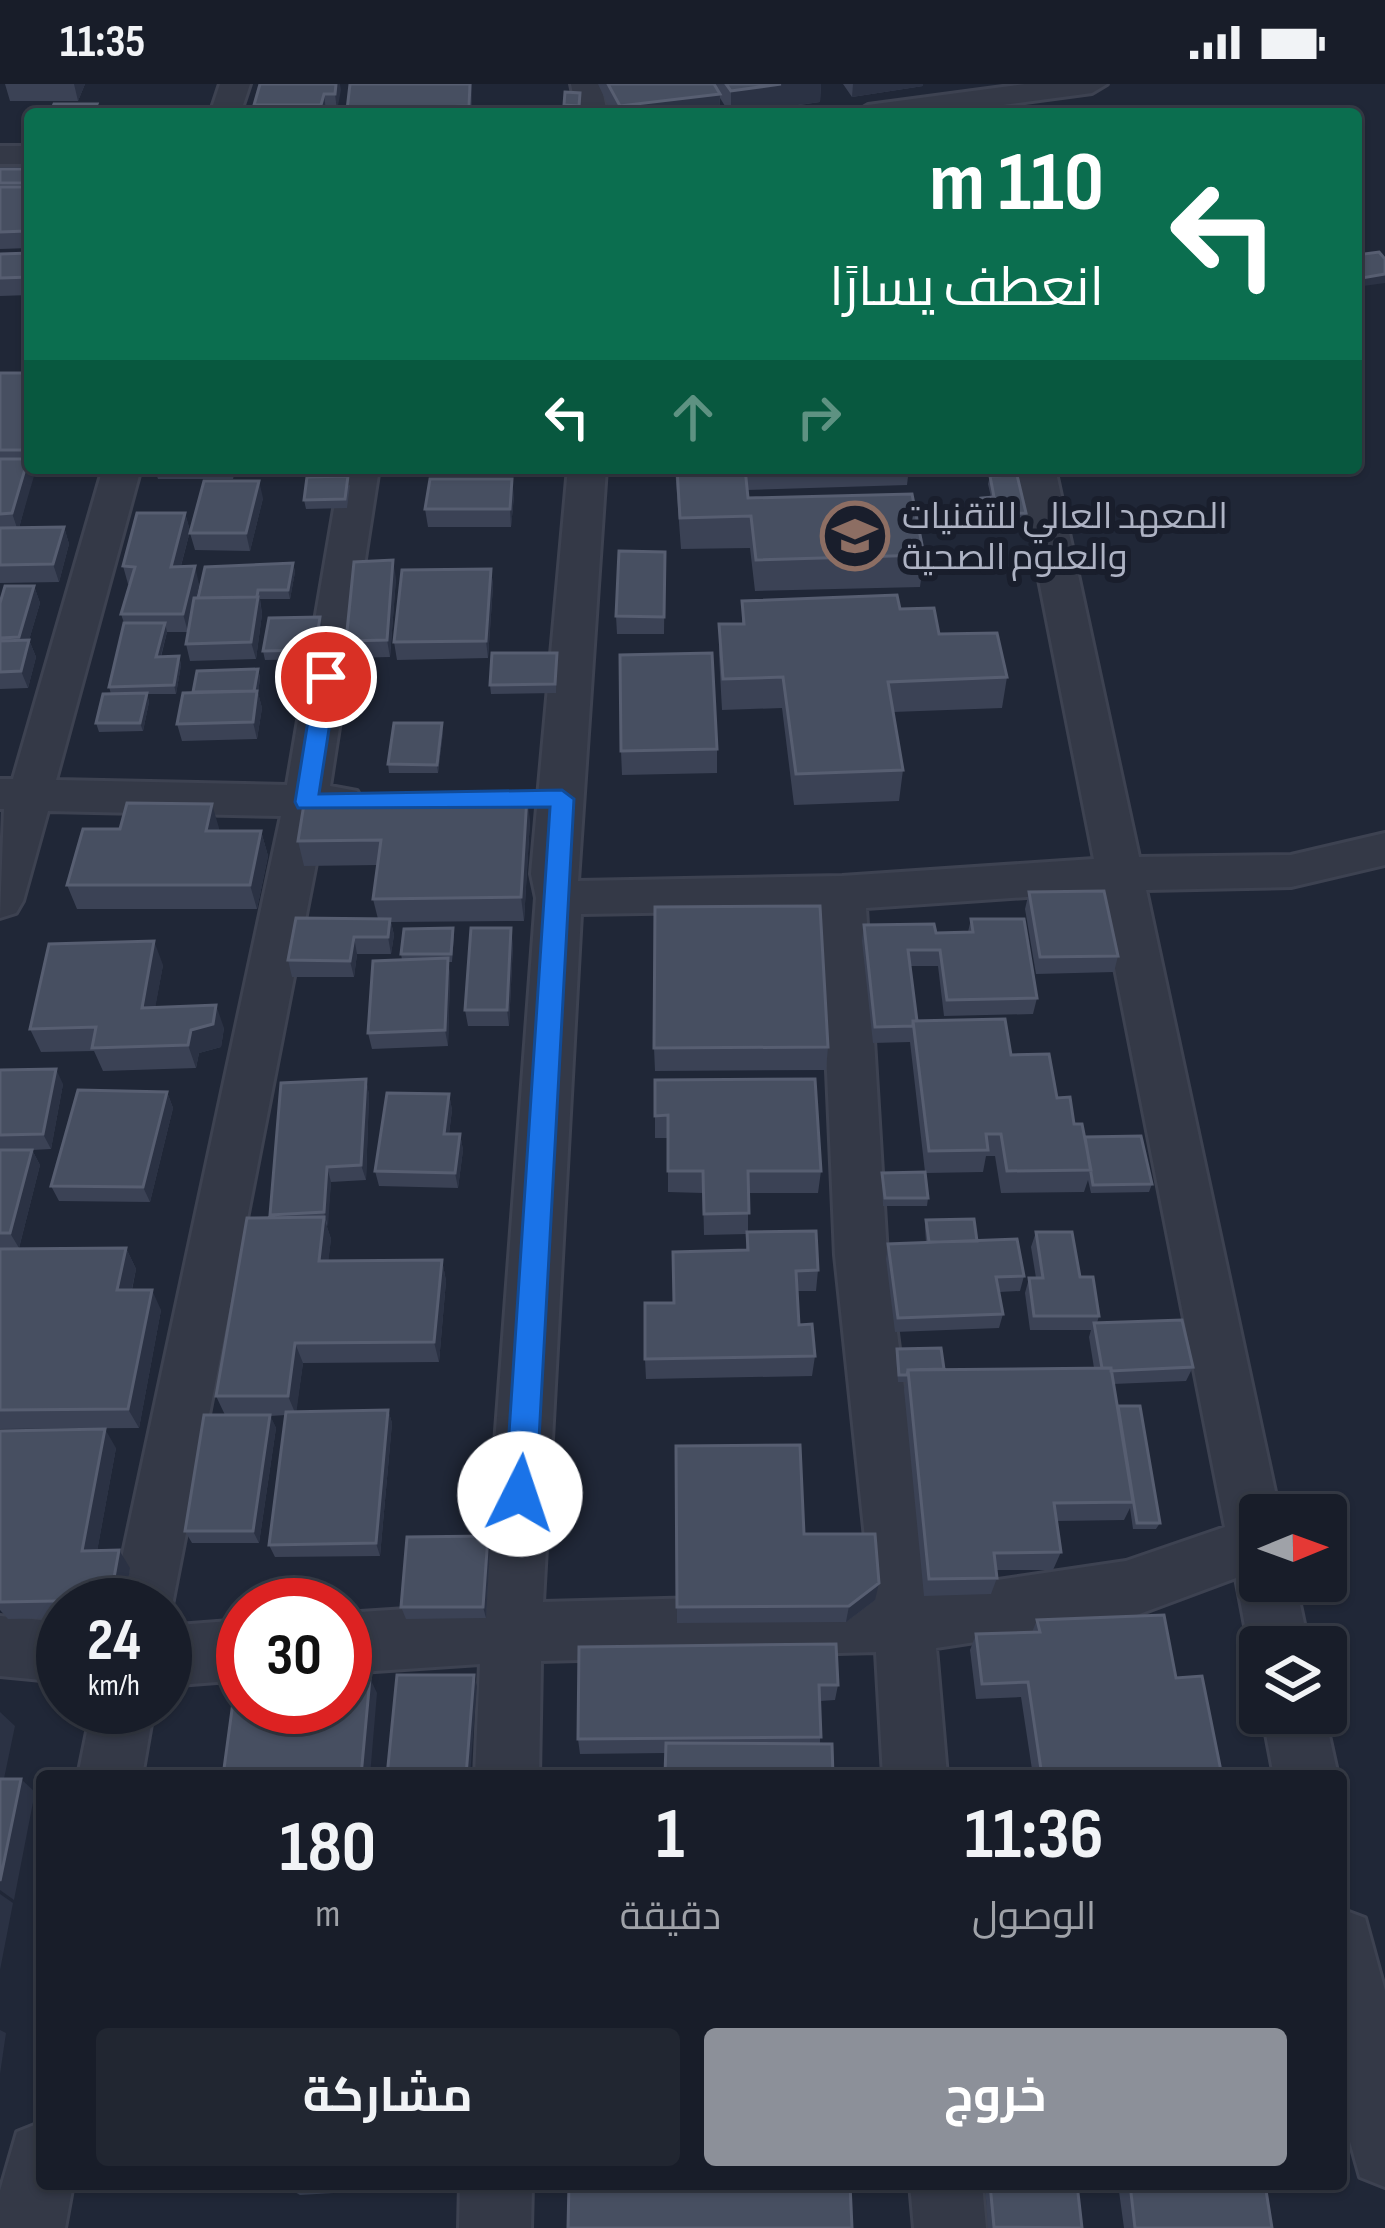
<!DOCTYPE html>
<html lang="ar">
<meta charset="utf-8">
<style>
:root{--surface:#181d29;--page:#212631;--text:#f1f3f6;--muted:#9fa2a8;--line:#363b46;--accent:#8c9099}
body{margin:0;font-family:"Sofia Sans Condensed",Cairo,sans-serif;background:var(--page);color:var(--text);direction:rtl;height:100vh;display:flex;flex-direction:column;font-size:45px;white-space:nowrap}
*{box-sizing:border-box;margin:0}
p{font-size:39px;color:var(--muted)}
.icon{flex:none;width:66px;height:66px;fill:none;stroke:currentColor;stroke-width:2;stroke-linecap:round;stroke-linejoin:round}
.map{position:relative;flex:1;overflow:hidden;direction:ltr}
.drawer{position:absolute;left:36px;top:1686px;width:1311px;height:420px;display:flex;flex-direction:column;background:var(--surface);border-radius:12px;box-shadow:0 3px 9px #0004,0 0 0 3px var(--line);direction:rtl}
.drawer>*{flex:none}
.guide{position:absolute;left:24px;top:24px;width:1338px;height:366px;border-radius:12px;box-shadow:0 3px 9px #0004,0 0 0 3px var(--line);direction:rtl;background:#0b6e4f;color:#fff;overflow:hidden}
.needle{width:78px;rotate:89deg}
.fabs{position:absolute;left:1239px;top:1410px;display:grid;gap:24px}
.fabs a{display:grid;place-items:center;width:108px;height:108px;border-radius:12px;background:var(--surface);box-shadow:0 3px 9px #0004,0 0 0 3px var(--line);font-size:60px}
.speed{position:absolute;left:36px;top:1494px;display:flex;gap:24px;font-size:60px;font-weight:700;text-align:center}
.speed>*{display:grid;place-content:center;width:156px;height:156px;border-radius:50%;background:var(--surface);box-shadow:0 3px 9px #0004,0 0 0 3px var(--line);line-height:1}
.speed small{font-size:30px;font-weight:400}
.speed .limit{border:18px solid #d22;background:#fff;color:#111}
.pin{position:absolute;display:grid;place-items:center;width:102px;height:102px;color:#fff;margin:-51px;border:6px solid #fff;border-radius:50%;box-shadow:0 3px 12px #0007}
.me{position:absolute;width:132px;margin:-66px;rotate:4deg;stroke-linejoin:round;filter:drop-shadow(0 0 9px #0008)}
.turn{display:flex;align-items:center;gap:42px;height:252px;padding:0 60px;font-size:54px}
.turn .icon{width:156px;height:156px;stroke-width:2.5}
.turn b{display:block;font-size:84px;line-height:102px}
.lanes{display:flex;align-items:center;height:114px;padding:0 60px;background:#0003;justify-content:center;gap:60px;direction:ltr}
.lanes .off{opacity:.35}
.eta{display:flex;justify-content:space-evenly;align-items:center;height:204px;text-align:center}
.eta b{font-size:72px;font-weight:700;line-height:84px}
.button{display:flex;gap:24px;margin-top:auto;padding:24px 60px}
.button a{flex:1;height:138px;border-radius:12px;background:var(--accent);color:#fff;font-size:48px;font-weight:700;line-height:138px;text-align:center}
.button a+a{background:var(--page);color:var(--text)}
.status{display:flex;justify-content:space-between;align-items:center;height:84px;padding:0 60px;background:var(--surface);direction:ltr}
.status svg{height:33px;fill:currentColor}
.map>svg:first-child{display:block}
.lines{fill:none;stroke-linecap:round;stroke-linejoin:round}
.street-casing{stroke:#3d4251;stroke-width:6}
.street{fill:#343947;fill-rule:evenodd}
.wall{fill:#3b4255}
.shaded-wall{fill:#2b3244}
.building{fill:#474f61;stroke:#575e71;stroke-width:3}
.route{fill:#1a73e8;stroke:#114b97;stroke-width:3}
.labels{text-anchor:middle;stroke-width:12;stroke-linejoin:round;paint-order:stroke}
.far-poi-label{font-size:36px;fill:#aeb3c4;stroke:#191e2c;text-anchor:start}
</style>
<div class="status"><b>11:35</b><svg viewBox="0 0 49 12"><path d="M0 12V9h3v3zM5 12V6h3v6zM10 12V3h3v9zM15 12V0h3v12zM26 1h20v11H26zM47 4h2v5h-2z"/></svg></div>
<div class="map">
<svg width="1385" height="2144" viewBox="0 0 1385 2144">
<rect width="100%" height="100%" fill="#202737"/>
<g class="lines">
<defs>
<path id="street" d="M220 0H250L240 30H210Z
M571 0H601L607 30H577Z
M1025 0H1107L1092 9 935 30H853L868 21Z
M0 62H30V80H0Z
M103 384H141L56 696 287 701 341 384H379L330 702 357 707 363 718 357 729 325 733 172 1521 165 1537V1521H112L281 732 48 727 23 817 16 829 0 834 4 725H0V695H13Z
M568 384H606L578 797 842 792 1094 775 1017 384H1055L1139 773 1291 771 1385 749V781L1291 803 1146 806 1280 1431H1260V1497H1295L1309 1563H1260L1258 1584 1249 1563 1236 1494 1126 1535 936 1564 947 1692H883L876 1568 541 1577 539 1692H475L480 1580 345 1589V1529L483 1520 536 814 531 790ZM1100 808 1225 1443 1126 1477 930 1506 887 1171 866 824ZM820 826 835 1171 871 1510 543 1518 581 830Z
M0 1532 63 1538V1598L0 1592Z
M243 1536V1596L165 1602V1542Z
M92 1623H154L142 1692H78Z
M1262 1629H1324L1338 1692H1274Z
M1341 1825 1365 1834 1385 1907V2103L1360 2093 1341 2025Z
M42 2038V2100H73L65 2144H0V2107L17 2048Z
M460 2100H532L531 2144H459Z
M910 2100H982L986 2144H914Z"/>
</defs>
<!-- street casing -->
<use href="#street" class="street-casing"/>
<!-- street -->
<use href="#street" class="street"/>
</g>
<!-- wall -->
<path class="wall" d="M5 0H85L78 17H10Z
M260 0H340L337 27H326V30H256L254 21Z
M350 0H472V30H348Z
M598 0H821L820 18 738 30H730L720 14 719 30H612Z
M843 0H923V2L852 13Z
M581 17 579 30H564V21Z
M0 85H30V164L0 165Z
M30 169V211L0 212V170Z
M0 289H30V384H87L85 390 33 391 19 444 64 443 69 460 59 498 0 499Z
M154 384H236L233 395H158Z
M238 384H334V388H239Z
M675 384H909L907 401 747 406 748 414 924 471 920 503 755 507 750 464 681 465Z
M990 392 1026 429 1025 438H983L980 423 981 414 991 413 988 400Z
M350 401 347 424 306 425 304 416Z
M514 412 511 443H428L425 425Z
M263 414 250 467 195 466 190 449Z
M185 429 190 447 181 482 199 500 196 514 293 479 295 488 290 515H260L262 530 256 575 190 577 186 560 188 548H167L161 573 179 572 181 581 176 610H147L149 618 143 647 99 648 96 639 111 610 109 603 124 539 121 530 130 500H128L123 482Z
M665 468 664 550H617L616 532Z
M491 485 493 502 488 574 397 576 394 558Z
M396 494 390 573 349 574 346 557Z
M34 502 40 519 29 556 36 573 28 604 0 605V519Z
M742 517 900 525 1007 593 1002 624 893 628 903 686 899 717 794 721 782 624 722 626 719 571V540H742Z
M322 542 317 575 265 576 263 567Z
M557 569 556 609 491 610 490 601Z
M258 585 260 594 258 609 262 624 257 655 182 657 177 640 193 609Z
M443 648 438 689H389L388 680Z
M717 665V689L622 691 621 667Z
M530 736 524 837 391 838 394 851 391 870H357L354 893H292L288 876 378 835 373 815 378 781 304 782 298 757Z
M219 744 218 747H261L268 772 257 825H77L67 801Z
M1029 808 1118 872 1114 888 1036 890 1025 825Z
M971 835 1037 914 1033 930 944 932 938 882H910L917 937 1011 971 1057 1014 1085 1053 1152 1100 1149 1108 1091 1109 1088 1096 1084 1108 1001 1109 995 1072H986L983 1088 926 1089 928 1114 927 1122H883L882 1089 925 1088 910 958 873 959 862 857 864 841 936 849 968 848Z
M453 844 454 852 452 878H448L450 891 448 962 372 965 368 949 402 876 401 870Z
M513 860 509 942H468L465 926Z
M163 881 155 923 224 944 221 963 199 969 196 984 103 987 94 967 41 968 30 945Z
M828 963 826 986 655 987 654 964Z
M0 986 63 1000 51 1065 32 1066 40 1081 19 1164H0Z
M366 995 369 1011 366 1096 331 1098 327 1143 331 1155 328 1177 442 1176 446 1197 439 1278 303 1279 296 1327 388 1326 392 1339 380 1472 275 1473 269 1461 286 1331 270 1332 276 1344 259 1459H192L185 1447 225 1331 216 1312 270 1131Z
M655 996 821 1087 818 1109H748V1148L818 1186 816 1207H797L799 1241 815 1272 812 1292 646 1295 645 1275 674 1219 746 1166 747 1150 704 1151 703 1109 668 1108V1054H655Z
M167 1008 173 1024 150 1118 59 1117 51 1102Z
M449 1010 452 1026 449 1050H460L463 1066 458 1104 379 1102 375 1087Z
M926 1136 977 1157 1024 1192 1020 1207 999 1208 1003 1230 999 1244 895 1248 886 1175 888 1160 926 1159 925 1143Z
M1036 1148 1099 1232 1097 1239 1193 1283 1186 1297 1113 1300 1117 1323 1160 1439 1156 1445H1133L1130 1424 1124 1436 1056 1437 1061 1468 1053 1486H997V1494L991 1510 924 1512 904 1305 906 1298H898L896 1272 897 1265 944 1285 1094 1284 1089 1253 1091 1246H1030L1025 1209 1029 1194H1036L1031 1163Z
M126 1164 136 1185 132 1206 161 1226 139 1344 0 1345V1165Z
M0 1347 116 1364 97 1467 130 1484 124 1521H63V1534L8 1535 0 1526Z
M676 1362 804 1450 875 1516 846 1538 677 1539Z
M490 1464 486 1534 406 1535 401 1523Z
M1037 1536 1176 1594 1222 1692H1033L1021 1613 976 1615 970 1566 976 1550 1032 1548Z
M579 1563 838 1601 835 1616 820 1617V1660L665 1669 580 1670 578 1655Z
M294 2100H451V2102L300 2111 293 2107Z
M985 2100H1077L1082 2144H988Z
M1118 2100H1265L1272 2144H1124Z"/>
<!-- shaded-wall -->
<path class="shaded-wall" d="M74 0H85L78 17Z
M336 0H340L341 6 337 27 335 10Z
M470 0H472V30H470L469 22Z
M781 0H821L820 18 731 30V7Z
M853 0H923V2L852 13Z
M324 10 326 27V30H322L321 21Z
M720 10 719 30H620V22Z
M1385 190V199L1356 203V195Z
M28 375 34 392 18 447 12 429Z
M512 395 514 412 511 443 510 425Z
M259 397 263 414 250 467 246 449Z
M185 429 190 447 176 500 171 483Z
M64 443 69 460 59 498 53 480Z
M393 476 396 494 390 573 387 556Z
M293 479 295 488 290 515 288 506Z
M195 482 199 500 188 548 183 530Z
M491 485 493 502 488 574 486 557Z
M34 502 40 519 29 556 36 573 28 604 21 587 25 570 19 553Z
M258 506 262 530 256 575 251 558Z
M320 533 322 542 317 575 315 566Z
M165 539 167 548 158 582 156 573Z
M179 572 181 581 176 610 174 601Z
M258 585 260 594 258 609 262 624 257 655 253 638Z
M147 609 149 618 143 647 140 639Z
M442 639 443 648 438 689 437 681Z
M527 712 530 736 524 837 521 813Z
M212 720 219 744 213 771 206 747Z
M261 747 268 772 257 825 250 801Z
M390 835 394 851 391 870 388 853Z
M511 844 513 860 509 942 507 926Z
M354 853 357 870 354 893 350 877Z
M154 857 163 881 151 947 142 924Z
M448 874 450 891 448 962 445 946Z
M216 921 224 944 221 963 199 969 196 984 188 961 191 946Z
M56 985 63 1000 51 1065 43 1050Z
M366 995 369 1011 366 1096 361 1081Z
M167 1008 173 1024 150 1118 143 1103Z
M449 1010 452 1026 447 1065 444 1050Z
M460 1050 463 1066 458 1104 455 1089Z
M32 1066 40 1081 19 1164 10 1149Z
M327 1083 331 1098 328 1143 324 1128Z
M324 1133 331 1155 326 1198 319 1177Z
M126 1164 136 1185 127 1227 117 1206Z
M442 1176 446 1197 439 1278 434 1258Z
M152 1206 161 1226 139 1344 128 1325Z
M295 1259 303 1279 296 1331 288 1312Z
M388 1326 392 1339 380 1472 376 1459Z
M270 1331 276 1344 259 1459 253 1447Z
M105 1345 116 1364 94 1484 82 1467Z
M488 1452 490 1464 486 1534 483 1523Z
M119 1466 130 1484 124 1521H114L110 1516Z
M879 1499 875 1516 846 1538 849 1522Z
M474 1591 477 1602 470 1692H466Z
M370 1594 377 1609 370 1692H361Z
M0 1628 15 1642 1 1709 0 1708Z
M21 1695 35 1708 14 1816 0 1806V1797Z
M0 1810 13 1819 0 1886Z
M0 1946 6 1949 0 1990Z"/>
<!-- building -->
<path class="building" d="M260 0H336L335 10H324L321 21H254Z
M350 0H470L469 22 347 26Z
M608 0H714L720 10 620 22Z
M726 0H781L731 7Z
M565 8 580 9 579 22 564 21Z
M54 20H97L93 30H50Z
M0 85H30V99H0Z
M0 103H30V134L26 147 0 148Z
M1379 168 1385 175V190L1356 195V171Z
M30 169V193L0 194V170Z
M0 289H30V366H0Z
M0 375H28L12 429 0 430Z
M677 384H745L748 414 912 410 924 471 756 476 751 432 680 434Z
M1017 391 1026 429 984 430 981 414 994 413 990 392Z
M348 392 345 415 304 416 307 393Z
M430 395H512L510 425H425Z
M204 397H259L246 449H190Z
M137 429H185L171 483 195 482 183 530H121L135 483 123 482Z
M64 443 53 480 0 481V444Z
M619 467 665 468 664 533 616 532Z
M393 476 387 556 346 557 354 478Z
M293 479 288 506H258L257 513 198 514 205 483Z
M491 485 486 557 394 558 402 486Z
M5 502H34L19 553 0 554V519Z
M897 511 900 525 934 524 939 550 997 549 1007 593 888 598 903 686 796 690 783 593 723 595 719 540H744L742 517Z
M258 513 251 558 186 560 194 514Z
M320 533 315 566 263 567 269 534Z
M124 539H165L156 573 179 572 174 601 109 603Z
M29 556 21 587 0 588V557Z
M492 569H557L555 600 490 601Z
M712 569 717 665 621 667 620 571Z
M258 585 254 607 193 608 197 587Z
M257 607 253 638 177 640 183 609Z
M147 609 140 639H96L103 610Z
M394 639H442L437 681 388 680Z
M527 712 521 813 373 815 381 756 298 757 305 714Z
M127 719 212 720 206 747H261L250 801H67L83 745H120Z
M1104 807 1118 872 1040 873 1029 808Z
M820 822 828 963 654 964 655 823Z
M296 834 390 835 388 853H354L350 877 288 876Z
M971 835H1024L1037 914 947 916 940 866H908L917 937H913V942L875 943 864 841 934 840 936 849 973 848Z
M453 844 451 870H401L404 845Z
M471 844H511L507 926H465Z
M154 857 142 924 216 921 213 940 191 946 188 961 92 964 96 943 30 945 49 860Z
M448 874 445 946 368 949 373 877Z
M1005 935 1011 971 1049 970 1057 1014 1070 1013 1074 1040H1082L1091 1086 1007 1087 1001 1050H986L988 1066 929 1067 913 937Z
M56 985 43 1050 0 1051V986Z
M366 995 361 1081 327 1083 324 1128 270 1131 281 999Z
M815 995 821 1087H748L749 1129 704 1130 703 1087H668V1031L655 1032V996Z
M78 1006 167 1008 143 1103 51 1102Z
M387 1009 449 1010 444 1050H460L455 1089 375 1087Z
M1141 1052 1152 1100 1093 1101 1085 1053Z
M0 1066H32L10 1149H0Z
M925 1088 928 1114H885L882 1089Z
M324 1133 319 1177 442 1176 434 1258 295 1259 288 1312H216L247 1134Z
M974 1135 977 1157 929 1158 926 1136Z
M816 1147 818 1186 796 1187 799 1241 812 1240 815 1272 645 1275V1219H674L673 1168 748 1166 747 1148Z
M1036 1148H1072L1080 1193H1093L1099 1232H1034L1029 1194H1043Z
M1017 1155 1024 1192 996 1193 1003 1230 898 1234 888 1160Z
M126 1164 117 1206H152L128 1325 0 1326V1165Z
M1182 1236 1193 1283 1111 1287V1284H1102L1094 1239Z
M941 1264 944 1285 908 1286 907 1291H899L897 1265Z
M1111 1284 1133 1418 1054 1419 1061 1468 994 1469 997 1494 929 1495 908 1286Z
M1118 1322H1140L1160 1439H1137Z
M388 1326 376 1459 269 1461 286 1328Z
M204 1331H270L253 1447H185Z
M105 1345 82 1467 119 1466 110 1516 0 1518V1347Z
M800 1361 804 1450H875L879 1499 849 1522 677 1523 676 1362Z
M488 1452 483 1523H401L407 1453Z
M1164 1531 1176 1594 1202 1592 1222 1692H1042L1028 1598 982 1600 976 1550 1040 1548 1037 1536Z
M836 1560 838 1601H819L821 1653 578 1655 579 1563Z
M397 1591H474L466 1692H387Z
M345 1594H370L361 1692H223L236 1596H243V1623H345Z
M666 1659 832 1660 833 1692H665Z
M0 1695H21L0 1797Z
M294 2100H414L293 2107Z
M569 2100H850L852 2144H568Z
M990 2100H1077L1082 2144 994 2143Z
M1130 2100H1265L1272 2144H1135Z"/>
<!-- route -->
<path class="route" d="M326 586 337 593 319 710 562 706 574 715 536 1410 531 1420 520 1425 509 1420 505 1410 550 723 298 724 295 718 315 593Z"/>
<!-- icons -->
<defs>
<symbol id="school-ring" viewBox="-11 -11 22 22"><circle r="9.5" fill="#191e2c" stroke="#8d6e63" stroke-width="1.5"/><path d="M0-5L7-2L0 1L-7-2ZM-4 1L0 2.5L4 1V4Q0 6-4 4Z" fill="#8d6e63"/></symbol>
</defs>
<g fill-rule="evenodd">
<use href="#school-ring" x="817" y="414" width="76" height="76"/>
</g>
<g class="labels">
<!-- far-poi labels -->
<g class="far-poi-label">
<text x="902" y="444">المعهد العالي للتقنيات<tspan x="902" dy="41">والعلوم الصحية</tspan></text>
</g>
</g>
</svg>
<div class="fabs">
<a><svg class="needle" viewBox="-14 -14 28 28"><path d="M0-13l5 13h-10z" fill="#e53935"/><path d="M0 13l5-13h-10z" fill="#9fa2a8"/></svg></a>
<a><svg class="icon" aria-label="layers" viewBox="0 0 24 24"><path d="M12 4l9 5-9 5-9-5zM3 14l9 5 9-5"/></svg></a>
</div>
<div class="speed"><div>24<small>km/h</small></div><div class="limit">30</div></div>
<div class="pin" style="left:326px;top:593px;background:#d93025"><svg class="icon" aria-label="arrive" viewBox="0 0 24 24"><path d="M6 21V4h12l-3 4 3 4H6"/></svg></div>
<svg class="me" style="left:520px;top:1410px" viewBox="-20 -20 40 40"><circle r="19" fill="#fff"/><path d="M0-13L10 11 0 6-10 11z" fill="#1a73e8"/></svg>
<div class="guide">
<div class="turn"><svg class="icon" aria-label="left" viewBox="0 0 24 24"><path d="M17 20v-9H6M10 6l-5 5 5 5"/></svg><div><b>110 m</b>انعطف يسارًا</div></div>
<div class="lanes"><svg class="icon" aria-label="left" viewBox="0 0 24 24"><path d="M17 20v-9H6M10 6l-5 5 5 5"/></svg><svg class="icon off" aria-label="ahead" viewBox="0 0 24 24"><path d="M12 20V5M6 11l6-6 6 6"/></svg><svg class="icon off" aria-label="right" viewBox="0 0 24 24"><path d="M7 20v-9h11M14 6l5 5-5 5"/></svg></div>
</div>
<section class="drawer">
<div class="eta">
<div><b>11:36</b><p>الوصول</p></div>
<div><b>1</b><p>دقيقة</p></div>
<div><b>180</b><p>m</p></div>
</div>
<div class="button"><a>خروج</a><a>مشاركة</a></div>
</section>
</div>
